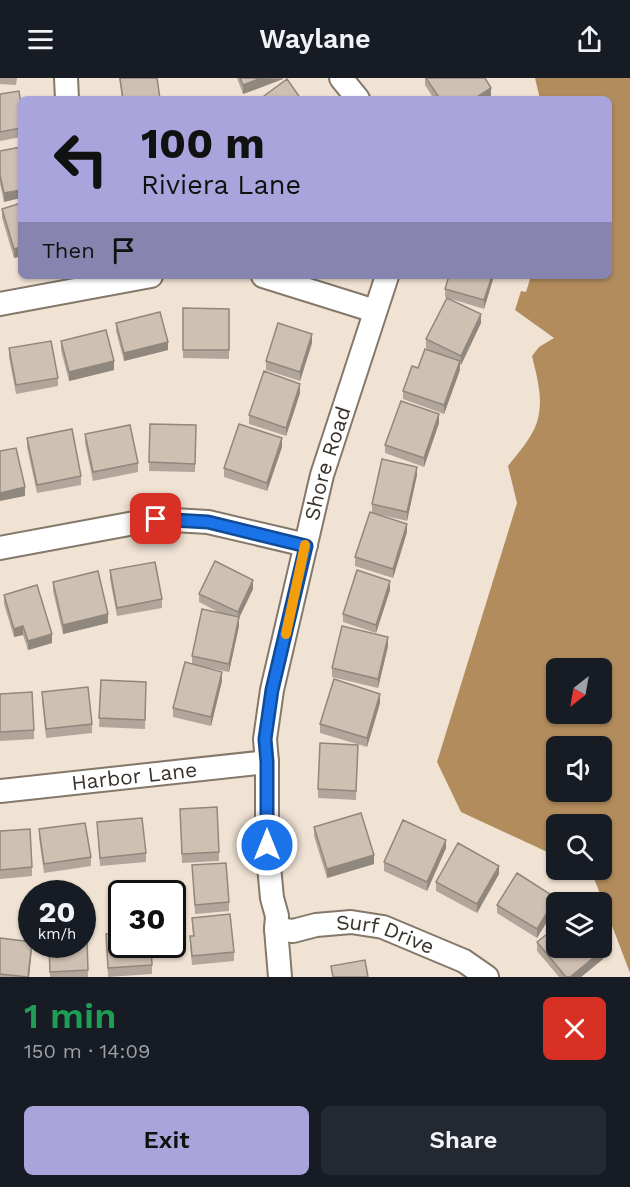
<!DOCTYPE html>
<meta charset="utf-8">
<style>
:root{--surface:#171b24;--page:#242831;--text:#f1f3f6;--muted:#9ea1a6;--accent:#a9a5dc}
body{margin:0;font-family:"Work Sans",sans-serif;background:var(--page);color:var(--text);height:100vh;display:flex;flex-direction:column;font-size:22px;white-space:nowrap}
*{box-sizing:border-box;margin:0}
p{font-size:20px;color:var(--muted)}
.icon{flex:none;width:33px;height:33px;fill:none;stroke:currentColor;stroke-width:2;stroke-linecap:round;stroke-linejoin:round}
.map{position:relative;height:899px;overflow:hidden}
.sheet{display:flex;flex-direction:column;background:var(--surface);flex:1}
.sheet>*{flex:none}
.hud{position:absolute;left:18px;top:18px;width:594px;height:183px;border-radius:9px;box-shadow:0 2px 4px #0004;background:#a9a5dc;color:#111;overflow:hidden}
.needle{width:39px;rotate:211deg}
.controls{position:absolute;left:546px;top:580px;display:grid;gap:12px}
.controls a{display:grid;place-items:center;width:66px;height:66px;border-radius:9px;background:var(--surface);box-shadow:0 2px 4px #0004;font-size:30px}
.speed{position:absolute;left:18px;top:802px;display:flex;gap:12px;font-size:30px;font-weight:700;text-align:center}
.speed>*{display:grid;place-content:center;width:78px;height:78px;border-radius:50%;background:var(--surface);box-shadow:0 2px 4px #0004;line-height:1}
.speed small{font-size:15px;font-weight:400}
.speed .limit{border:3px solid #111;border-radius:9px;background:#fff;color:#111}
.pin{position:absolute;display:grid;place-items:center;width:51px;height:51px;color:#fff;margin:-26px;border-radius:12px;box-shadow:0 3px 9px #0006}
.me{position:absolute;width:66px;margin:-33px;rotate:0deg;stroke-linejoin:round;filter:drop-shadow(0 0 4px #0008)}
.turn{display:flex;align-items:center;gap:21px;height:126px;padding:0 24px;font-size:27px}
.turn .icon{width:78px;height:78px;stroke-width:2.5}
.turn b{display:block;font-size:42px;line-height:51px}
.then{display:flex;align-items:center;height:57px;padding:0 24px;background:#0003;gap:12px;font-size:22px}
.round{display:grid;place-items:center;flex:none;width:63px;height:63px;border-radius:9px;background:var(--page)}
.summary{display:flex;align-items:center;justify-content:space-between;height:102px;padding:0 24px}
h1{font-size:36px;font-weight:600;line-height:45px;color:#1e9e55}
.cta{display:flex;gap:12px;margin-top:auto;padding:12px 24px}
.cta a{flex:1;height:69px;border-radius:9px;background:var(--accent);color:#111;font-size:24px;font-weight:600;line-height:69px;text-align:center}
.cta a+a{background:var(--page);color:var(--text)}
header{display:flex;justify-content:space-between;align-items:center;height:78px;padding:0 24px;background:var(--surface);font-size:27px;font-weight:600}
.map>svg:first-child{display:block}
.water{fill:#b28c5d;fill-rule:evenodd}
.lines{fill:none;stroke-linecap:round;stroke-linejoin:round}
.minor-casing{stroke:#84786a;stroke-width:26}
.minor{stroke:#fff;stroke-width:22}
.wall{fill:#b1a699}
.shaded-wall{fill:#90877d}
.building{fill:#cec1b2;stroke:#90877d;stroke-width:1.5}
.route-casing{stroke:#114b97;stroke-width:15}
.route{stroke:#1a73e8;stroke-width:10}
.slow{stroke:#f59e0b;stroke-width:10}
.labels{text-anchor:middle;stroke-width:4.5;stroke-linejoin:round;paint-order:stroke}
.street-label{font-size:21px;fill:#38322c;stroke:#fff}
</style>
<header><svg class="icon" aria-label="menu" viewBox="0 0 24 24"><path d="M4 6h16M4 12h16M4 18h16"/></svg>Waylane<svg class="icon" aria-label="share" viewBox="0 0 24 24"><path d="M12 15V3M7 8l5-5 5 5M5 13v7h14v-7"/></svg></header>
<div class="map">
<svg width="630" height="899" viewBox="0 0 630 899">
<rect width="100%" height="100%" fill="#f0e3d4"/>
<!-- water -->
<path class="water" d="M535 0H630V895L592 795 587 792H602V747H556V778L461 734 437 684 517 425 508 388C518 375 532 360 537 344 544 322 537 299 532 278L539 269 554 260 515 232 521 213 526 214 531 198H609V21H540ZM556 591H602V636H556ZM556 669H602V714H556Z"/>
<g class="lines">
<defs>
<g id="minor">
<path d="M66 0 67 21"/>
<path d="M341 0 358 21"/>
<path d="M263 198 375 233"/>
<path d="M0 226 151 198"/>
<path d="M0 470 156 441 208 444 306 467"/>
<path id="s1" d="M0 713 267 684"/>
<path id="s2" d="M276 851 293 853 316 847 351 844 383 849 464 883 487 899"/>
<path id="s3" d="M280 899 276 851 277 838 272 820 267 767V684L265 661 272 612 322 397 387 198"/>
</g>
</defs>
<!-- minor casing -->
<use href="#minor" class="minor-casing"/>
<!-- minor -->
<use href="#minor" class="minor"/>
</g>
<!-- wall -->
<path class="wall" d="M0 0H17L16 7 0 6Z
M119 0H157L160 21H122Z
M237 0H283V1L243 16Z
M425 0H485L491 19 487 21H434L425 7Z
M0 16 21 26V59L0 63Z
M21 69 4 124 0 106V73Z
M21 125V178L14 180 2 140V131Z
M494 198 484 231 448 220 481 245 461 287 460 286V292L444 336 403 321V313L418 290 436 275 426 270V261L447 220 445 219V211Z
M183 230 229 231V281L183 280Z
M116 245 168 272 124 283 116 253Z
M61 263 114 292 69 303 61 272Z
M312 265 300 303 266 292V283Z
M9 270 58 300V308L16 316 9 279Z
M300 315 286 358 249 346V337Z
M439 345 424 389 385 375V367Z
M150 346 196 347 195 394 149 393Z
M85 356 138 385V394L93 403 85 365Z
M27 360 81 398V407L37 415 27 369Z
M282 369 267 413 224 399V390Z
M417 397 407 443 373 435 407 454 393 500 355 488V479L372 434V426Z
M110 492 162 521V530L117 538 110 501Z
M53 504 108 545 63 556 53 513Z
M253 511 239 540V548L229 594 200 588 222 603 211 648 173 639V630L192 586V578L222 536 199 524V516Z
M390 512 376 555 343 544V536Z
M4 517 52 565 28 572 23 557 14 559 4 526Z
M388 568 378 610 332 599V590Z
M101 602 146 604 145 651 99 649Z
M42 614 92 646V655L46 660 42 623Z
M0 616 34 652V661L0 663Z
M380 625 367 669 320 655V646Z
M358 667 356 722 318 720V711Z
M180 731 219 774V783L182 785Z
M97 744 146 775V784L100 788Z
M314 749 374 786 327 800 314 758Z
M39 751 91 779V788L44 795 39 760Z
M0 753 32 789V798L0 801Z
M446 770 427 813 384 793V784Z
M192 787 229 824V833L195 836Z
M499 796 477 835 436 813V804Z
M497 827 556 829 537 860 497 835Z
M192 840 234 874V883L192 887 190 867V858H193Z
M106 856 152 887V896L108 899Z
M0 860 32 872 29 899H0Z
M537 864 603 881 581 899H559L537 873Z
M49 867 88 892V899H50Z"/>
<!-- shaded-wall -->
<path class="shaded-wall" d="M261 0 283 1 243 16V7Z
M491 10V19L487 21H474Z
M21 112V120L4 124V115Z
M21 169V178L14 180V171Z
M492 198H494L484 231V222Z
M481 236V245L461 287V278Z
M312 256V265L300 303V294Z
M168 264V272L124 283V275Z
M114 283V292L69 303V294Z
M460 283V292L444 336V327Z
M300 306V315L286 358V350Z
M439 336V345L424 389V380Z
M282 360V369L267 413V405Z
M417 389V397L407 443V434Z
M25 409V418L0 423V415Z
M407 446V454L393 500V491Z
M253 502V511L239 540V548L229 594V586L238 543V534Z
M390 503V512L376 555V547Z
M108 536V545L63 556V547Z
M23 548V557L14 559V551Z
M52 556V565L28 572V563Z
M388 559V568L378 610V601Z
M222 594V603L211 648V639Z
M380 616V625L367 669V660Z
M446 762V770L427 813V804Z
M374 777V786L327 800V791Z
M499 788V796L477 835V826Z
M556 820V829L537 860V851Z
M32 867 29 899H28Z
M603 872V881L581 899H570Z"/>
<!-- building -->
<path class="building" d="M120 0H157L160 21H123Z
M240 0H261L243 7Z
M426 0H485L491 10 474 21H440Z
M287 1 301 21H260Z
M19 13 21 26V50L0 54V16Z
M21 69V112L4 115 0 97V73Z
M21 125V169L14 171 2 131Z
M449 198H492L484 222 445 211Z
M447 220 481 236 461 278 426 261Z
M183 230 229 231V272H183Z
M160 234 168 264 124 275 116 245Z
M278 245 312 256 300 294 266 283Z
M106 252 114 283 69 294 61 263Z
M51 263 58 300 16 307 9 270Z
M425 271 460 283 444 327 403 313 412 288 418 290Z
M264 293 300 306 286 350 249 337Z
M401 323 439 336 424 380 385 367Z
M150 346 196 347 195 386 149 384Z
M239 346 282 360 267 405 224 390Z
M130 347 138 385 93 394 85 356Z
M72 351 81 398 37 407 27 360Z
M16 370 25 409 0 415V373Z
M382 381 417 389 407 434 372 426Z
M370 434 407 446 393 491 355 479Z
M215 483 253 502 238 534 199 516Z
M155 484 162 521 117 530 110 492Z
M357 492 390 503 376 547 343 536Z
M98 493 108 536 63 547 53 504Z
M37 507 52 556 28 563 23 548 14 551 4 517Z
M202 531 239 539 229 586 192 578Z
M342 548 388 559 378 601 332 590Z
M185 584 222 594 211 639 173 630Z
M334 601 380 616 367 660 320 646Z
M101 602 146 604 145 642 99 640Z
M88 609 92 646 46 651 42 614Z
M32 614 34 652 0 654V616Z
M320 665 358 667 356 713 318 711Z
M217 729 219 774 182 776 180 731Z
M361 735 374 777 327 791 314 749Z
M142 740 146 775 100 780 97 744Z
M403 742 446 762 427 804 384 784Z
M85 745 91 779 44 786 39 751Z
M30 751 32 789 0 792V753Z
M458 765 499 788 477 826 436 804Z
M226 785 229 824 195 827 192 787Z
M517 795 556 820 537 851 497 827Z
M230 836 234 874 192 878 190 858H194L192 840Z
M556 849V870H601L603 872 570 899H566L537 864Z
M122 855V867H151L152 887 108 890 106 856Z
M82 859H87L88 892 50 894 49 867H82Z
M0 860 32 864 28 899 0 896Z
M365 882 368 899H333L331 888Z"/>
<g class="lines">
<defs>
<path id="route" d="M156 441 208 444 306 468 272 612 265 661 267 684V767"/>
</defs>
<!-- route casing -->
<use href="#route" class="route-casing"/>
<!-- route -->
<use href="#route" class="route"/>
<!-- slow -->
<path class="slow" d="M286 556 305 467"/>
</g>
<g class="labels">
<!-- street labels -->
<g class="street-label">
<text dy="7" stroke="none"><textPath href="#s3" startOffset="522">Shore Road</textPath></text>
<text dy="7" stroke="none"><textPath href="#s1" startOffset="135">Harbor Lane</textPath></text>
<text dy="7" stroke="none"><textPath href="#s2" startOffset="112">Surf Drive</textPath></text>
</g>
</g>
</svg>
<div class="controls">
<a><svg class="needle" viewBox="-14 -14 28 28"><path d="M0-13l5 13h-10z" fill="#e53935"/><path d="M0 13l5-13h-10z" fill="#9ea1a6"/></svg></a>
<a><svg class="icon" aria-label="sound" viewBox="0 0 24 24"><path d="M4 9h4l5-4v14l-5-4H4zM17 9q2 3 0 6"/></svg></a>
<a><svg class="icon" aria-label="search" viewBox="0 0 24 24"><circle cx="10" cy="10" r="6"/><path d="M15 15l6 6"/></svg></a>
<a><svg class="icon" aria-label="layers" viewBox="0 0 24 24"><path d="M12 4l9 5-9 5-9-5zM3 14l9 5 9-5"/></svg></a>
</div>
<div class="speed"><div>20<small>km/h</small></div><div class="limit">30</div></div>
<div class="pin" style="left:156px;top:441px;background:#d93025"><svg class="icon" aria-label="arrive" viewBox="0 0 24 24"><path d="M6 21V4h12l-3 4 3 4H6"/></svg></div>
<svg class="me" style="left:267px;top:767px" viewBox="-20 -20 40 40"><circle r="17" fill="#1a73e8" stroke="#fff" stroke-width="3"/><path d="M0-11L8 9 0 5-8 9z" fill="#fff"/></svg>
<div class="hud">
<div class="turn"><svg class="icon" aria-label="left" viewBox="0 0 24 24"><path d="M17 20v-9H6M10 6l-5 5 5 5"/></svg><div><b>100 m</b>Riviera Lane</div></div>
<div class="then">Then<svg class="icon" aria-label="arrive" viewBox="0 0 24 24"><path d="M6 21V4h12l-3 4 3 4H6"/></svg></div>
</div>
</div>
<section class="sheet">
<div class="summary"><div><h1>1 min</h1><p>150 m · 14:09</p></div><a class="round" style="background:#d93025;color:#fff"><svg class="icon" aria-label="close" viewBox="0 0 24 24"><path d="M6 6l12 12M18 6L6 18"/></svg></a></div>
<div class="cta"><a>Exit</a><a>Share</a></div>
</section>
